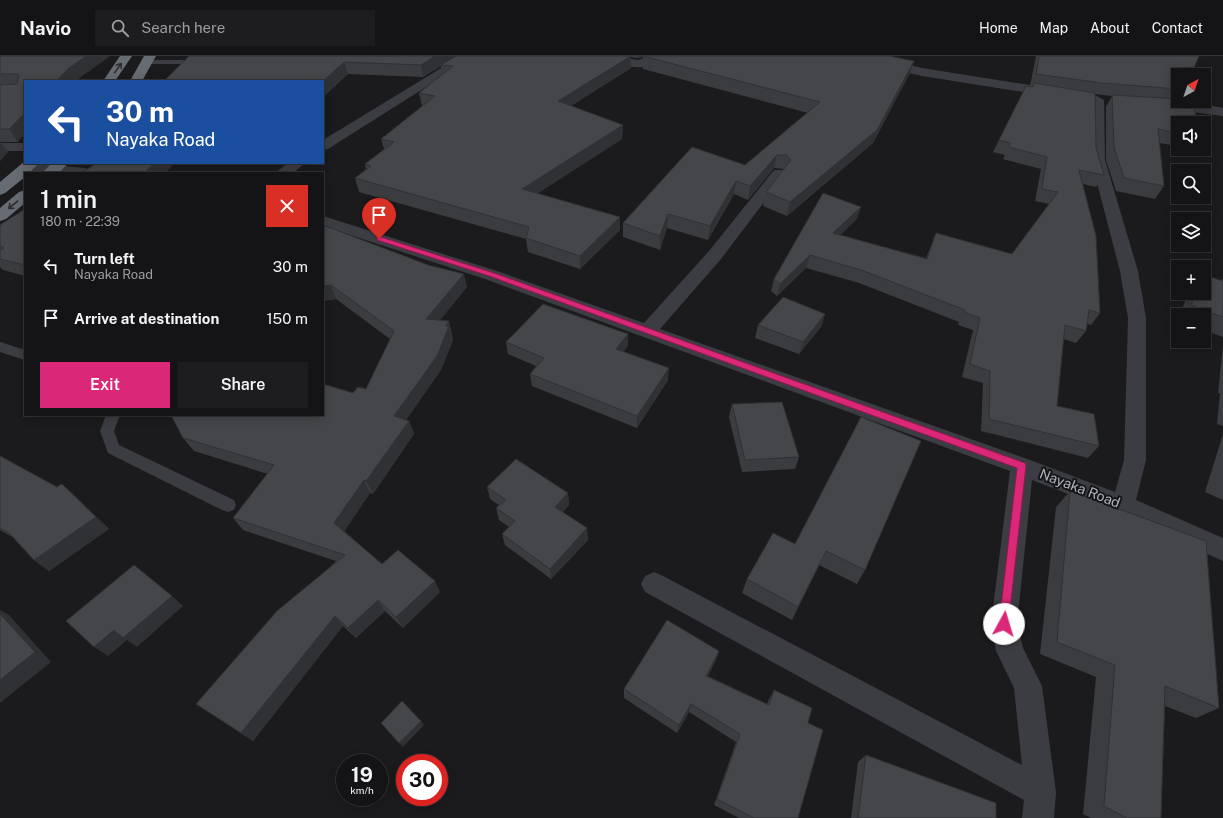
<!DOCTYPE html>
<meta charset="utf-8">
<style>
:root{--surface:#141416;--page:#1d1d1f;--text:#f1f3f6;--muted:#9d9ea1;--line:#333335;--accent:#db2777}
body{margin:0;font-family:"Public Sans",sans-serif;background:var(--page);color:var(--text);height:100vh;display:flex;flex-direction:column;font-size:15px;white-space:nowrap}
*{box-sizing:border-box;margin:0}
p{font-size:13px;color:var(--muted)}
.icon{flex:none;width:22px;height:22px;fill:none;stroke:currentColor;stroke-width:2;stroke-linecap:round;stroke-linejoin:round}
.map{position:relative;flex:1;overflow:hidden}
.details{position:absolute;left:24px;top:116px;width:300px;height:244px;display:flex;flex-direction:column;background:var(--surface);border-radius:0px;box-shadow:0 2px 10px #0003,0 0 0 1px var(--line)}
.details>*{flex:none}
.guide{position:absolute;left:24px;top:24px;width:300px;height:84px;border-radius:0px;box-shadow:0 2px 10px #0003,0 0 0 1px var(--line);background:#1a4fa0;color:#fff;overflow:hidden}
.needle{width:26px;rotate:40deg}
.fabs{position:absolute;left:1171px;top:12px;display:grid;gap:8px}
.fabs a{display:grid;place-items:center;width:40px;height:40px;border-radius:0px;background:var(--surface);box-shadow:0 2px 10px #0003,0 0 0 1px var(--line);font-size:20px}
.speed{position:absolute;left:336px;top:698px;display:flex;gap:8px;font-size:20px;font-weight:700;text-align:center}
.speed>*{display:grid;place-content:center;width:52px;height:52px;border-radius:50%;background:var(--surface);box-shadow:0 2px 10px #0003,0 0 0 1px var(--line);line-height:1}
.speed small{font-size:10px;font-weight:400}
.speed .limit{border:6px solid #d22;background:#fff;color:#111}
.pin{position:absolute;display:grid;place-items:center;width:34px;height:34px;color:#fff;margin:-41px -17px;border-radius:50% 50% 50% 0;rotate:-45deg;box-shadow:0 0 4px #0007}
.pin .icon{rotate:45deg}
.me{position:absolute;width:44px;margin:-22px;rotate:6deg;stroke-linejoin:round;filter:drop-shadow(0 0 3px #0008)}
.turn{display:flex;align-items:center;gap:14px;height:84px;padding:0 16px;font-size:18px}
.turn .icon{width:52px;height:52px;stroke-width:2.5}
.turn b{display:block;font-size:28px;line-height:34px}
.round{display:grid;place-items:center;flex:none;width:42px;height:42px;border-radius:0px;background:var(--page)}
.head{display:flex;align-items:center;justify-content:space-between;height:68px;padding:0 16px}
h1{font-size:24px;font-weight:600;line-height:30px}
.primary-button{display:flex;gap:8px;margin-top:auto;padding:8px 16px}
.primary-button a{flex:1;height:46px;border-radius:0px;background:var(--accent);color:#fff;font-size:16px;font-weight:600;line-height:46px;text-align:center}
.primary-button a+a{background:var(--page);color:var(--text)}
ul{padding:0;list-style:none}
li{display:flex;align-items:center;gap:12px;height:52px;padding:0 16px}
li div{flex:1}
li b{display:block;font-size:15px}
li em{font-style:normal}
header{display:flex;align-items:center;gap:24px;box-sizing:border-box;height:56px;padding:0 20px;background:var(--surface);border-bottom:1px solid var(--line)}
header strong{font-size:19px}
nav{display:flex;gap:22px;margin-inline-start:auto;font-size:14px}
.search{width:280px;height:36px;background:var(--page);display:flex;align-items:center;gap:10px;box-sizing:border-box;padding:0 14px;border-radius:0px;color:var(--muted);font-size:15px}
.map>svg:first-child{display:block}
.lines{fill:none;stroke-linecap:round;stroke-linejoin:round}
.lane{fill:#3c3d42;fill-rule:evenodd}
.street{fill:#3c3d42;fill-rule:evenodd}
.highway{fill:#676c73;fill-rule:evenodd}
.wall{fill:#3b3c40}
.shaded-wall{fill:#303134}
.building{fill:#45464a;stroke:#303134}
.oneway{stroke:#2a2c2f}
.route{fill:#db2777;stroke:#8e194d}
.labels{text-anchor:middle;stroke-width:4;stroke-linejoin:round;paint-order:stroke}
.street-label{font-size:14px;fill:#adb4bd;stroke:#161618}
</style>
<header>
<strong>Navio</strong>
<div class="search"><svg class="icon" aria-label="search" viewBox="0 0 24 24"><circle cx="10" cy="10" r="6"/><path d="M15 15l6 6"/></svg>Search here</div>
<nav><a>Home</a><a>Map</a><a>About</a><a>Contact</a></nav>
</header>
<div class="map">
<svg width="1223" height="762" viewBox="0 0 1223 762">
<rect width="100%" height="100%" fill="#1b1b1d"/>
<g class="lines">
<!-- lane -->
<path class="lane" d="M143 4H203L207 6 203 8H146L142 6Z
M0 286 25 294V304L0 296Z
M106 359H120L114 375 119 389 234 444 236 449 234 454 228 456 222 454 108 397 100 375Z"/>
<!-- street -->
<path class="street" d="M461 0H475L328 93 323 94V84Z
M595 0H615L638 4 651 0H665C650 21 616 7 597 3Z
M882 3 922 12 1055 33 1061 37 1055 41 922 20 878 10 876 7Z
M1097 40 1104 44 1105 104 1138 215 1146 262V404L1136 444 1223 482V505L1115 456 1032 424 1017 568 1023 592 1042 630 1056 736 1054 762H1022L1024 744 645 536 641 528 645 520 654 516 663 520 1022 709 1014 632 996 595 991 568 1010 415 485 223 323 170V160L497 215 644 267 709 195 774 114H784L787 117 784 120 721 203 660 273 1030 404 1115 436 1124 404 1128 262 1120 215 1091 104 1090 44Z
M1165 45 1203 48 1223 52V60L1160 52 1158 49 1160 46Z
M0 87H25V95H0Z
M25 106 85 112 90 114 93 117C69 117 45 119 23 113L21 110Z
M288 107H305L293 117H275Z"/>
<!-- highway -->
<path class="highway" d="M120 0H132L115 25H103Z
M144 0H156L142 25H130Z
M25 105V107H39L29 117H25V121L5 137 0 139V126Z
M52 107H68L59 117H42Z
M25 134V147L6 163 0 165V152L19 136Z"/>
</g>
<!-- wall -->
<path class="wall" d="M0 0H110L75 25H25L18 86H0L8 96 0 105Z
M189 0H889L910 17 873 87 787 160 763 150 766 136 784 113 774 112 748 144 734 138 708 184 667 172 660 194 623 181V167L745 109 808 57 643 13V1L638 2 631 1V12L571 50 623 69 622 83 538 137 620 174 580 213 528 196 526 183 359 136 355 122 366 113 365 108 384 93 381 83 423 50H422L419 37 442 19 441 10 423 21 348 18 323 41V25Z
M1036 0H1199L1178 19V90L1159 87 1164 130 1155 143 1116 135 1106 104V51L1112 40 1095 38 1096 92 1104 119 1096 131 1083 128 1100 257 1091 269 1087 268 1086 275 1076 287 1063 283 1057 350 1099 390 1088 402 981 375 983 327 962 321 973 274 958 269 959 266 859 227 806 212 777 240 771 235 774 223 857 163 840 179 926 202 936 177 1012 198 1049 148 1035 145 1041 113 1003 103 1005 99 993 96 999 84 1033 30H1030Z
M82 107H175L95 108H83Z
M25 153V220L3 214 0 211V169Z
M323 169 467 231 440 264 449 265 453 284 441 314 406 364 409 365 414 378 373 438 370 437 344 475 382 508 440 536 403 572 385 555 356 582 343 570 253 685 196 648 336 505 243 474 233 462 268 418 194 395 183 382 366 333 390 283 336 243 323 245Z
M1223 223V281L1204 274V259H1180L1188 237H1204Z
M825 258 821 271 799 298 755 282 758 269Z
M628 278V290L623 296 668 324 637 372 532 330 530 318 536 310 508 298 506 286Z
M1223 289V370L1217 368 1220 337H1218Z
M732 348 799 401 795 413 742 416 729 361Z
M861 361 865 514 857 528 819 509 792 564 742 537 747 523 795 488Z
M1223 378V444L1205 436Z
M0 400 57 431 62 428 75 440 109 473 49 515 34 504 14 482 0 474Z
M487 431 568 437 569 449 563 456 587 472 588 484 551 523 505 489 502 478 509 471 499 464 496 452 499 449 490 443Z
M1070 435 1219 652 1196 662 1165 650 1161 762H1091L1083 758 1096 621 1040 598 1056 451Z
M719 595 716 604 708 620 767 648 769 643 774 634 808 667 798 762H739L714 749 736 686 689 656 677 677 624 642V633Z
M866 699 996 762H851L858 706Z"/>
<!-- shaded-wall -->
<path class="shaded-wall" d="M86 0H110L75 25H56L69 12Z
M435 0H458L441 9V10L423 21 421 9Z
M631 0V12L559 57 558 45Z
M638 0H646H643V1L638 2Z
M914 5 910 17 873 87 787 160 790 146Z
M344 6 348 18 323 41V25Z
M25 57V78L18 86 9 73Z
M623 69 622 83 524 146 522 133Z
M0 86 8 96 0 105Z
M777 99 774 112 748 144 750 130Z
M154 107H175L165 117H144Z
M736 125 734 138 708 184 710 170Z
M861 151 857 163 829 190 833 177Z
M668 158 667 172 660 194V180Z
M620 161V174L580 213V200Z
M810 199 806 212 777 240 780 228Z
M464 218 467 231 429 277 426 263Z
M331 229 336 243 323 245V230Z
M825 258 821 271 799 298 803 286Z
M449 265 453 284 441 314 399 374 394 360Z
M628 278V290L616 305V293Z
M669 312 668 324 637 372V360Z
M409 365 414 378 373 438 366 425Z
M364 424 370 437 342 479 334 467Z
M62 428 75 440 109 473 49 515 34 504Z
M568 437 569 449 557 463 555 451Z
M587 472 588 484 551 523 550 513Z
M435 525 440 536 403 572 396 561Z
M172 540 183 550 137 591 127 584 108 600 94 591 114 574Z
M378 544 385 555 356 582 348 572Z
M0 554 9 559 51 606 0 647Z
M335 560 343 570 253 685 241 677Z
M719 595 716 604 703 628 706 620Z
M691 648 689 656 677 677 679 669Z
M421 665 424 669 403 691 399 687Z"/>
<!-- building -->
<path class="building" d="M0 0H86L69 12 56 25H25V57L9 73H0V29L17 28 19 19 17 18H0Z
M189 0H435L421 9 344 6 323 25H164Z
M456 0H631L558 45 623 69 522 133 620 161 580 200 526 182 529 171 355 122 371 110 365 108 394 86 381 83 435 40 419 37 453 10 441 9Z
M643 0H889L914 5 877 74 790 146 766 136 791 104 787 99H777L750 130 736 125 710 170 668 158 660 180 623 167 692 91 745 109 820 46Z
M1039 0H1199L1191 19H1178V33L1102 27 1036 18Z
M1034 27 1095 37 1096 92 1104 119 1079 114 1096 180 1100 257 1089 254 1086 275 1065 269 1057 350 1094 358 1099 390 989 363 990 315 970 308 980 262 964 256 965 254 864 215 810 199 780 228 774 223 823 137 861 151 833 177 927 203 936 177 1012 198 1058 136 1042 133 1047 101 1009 91 1011 87 999 84 1026 30 1033 31Z
M1112 39 1178 43V45H1193L1197 67H1178V77L1158 73 1164 130 1124 122 1114 91Z
M97 107H154L144 117H81Z
M25 153V209L0 203V194L4 192 0 190V169Z
M323 169 428 209 464 218 426 263 449 265 446 270H449L437 300 394 360 409 365 366 425 364 424 334 467 382 508 398 494 435 525 396 561 378 544 348 572 335 560 241 677 196 648 277 555 345 499 233 462 274 409 183 382 171 359H323V328L353 337 358 331 366 333 394 275 331 229 323 230Z
M1204 219 1223 225V261L1191 249 1196 237H1204Z
M783 241 825 258 803 286 758 269Z
M543 248 628 278 616 293 669 312 637 360 530 318 544 302 506 286Z
M782 346 799 401 745 404 732 348Z
M861 361 921 385 865 514 826 495 798 551 747 523 773 477 795 488Z
M0 400 57 431 62 428 96 461 34 504 10 478 0 472Z
M516 403 568 437 555 451 587 472 550 513 502 478 515 465 496 452 506 444 487 431Z
M1070 435 1206 485 1219 652 1165 630 1161 762H1127L1104 750 1115 609 1057 586Z
M134 509 172 540 123 582 114 574 94 591 66 565Z
M0 558 35 596 0 624Z
M667 564 719 595 706 620 769 649 774 634 812 652 808 667 823 674 798 762H754L717 743 740 678 691 648 679 669 624 633Z
M402 645 421 665 399 687 381 667Z
M866 699 996 747V762H858Z"/>
<!-- one-way arrows -->
<defs><path id="oneway-shaft" d="M-6 0H5M1.5-3L5.5 0L1.5 3" fill="none" stroke-width="1.6" stroke-linecap="round" stroke-linejoin="round"/></defs>
<g class="oneway">
<use href="#oneway-shaft" transform="translate(118 12) rotate(-55)"/>
<use href="#oneway-shaft" transform="translate(13 149) rotate(140)"/>
</g>
<!-- route -->
<path class="route" d="M377 181H381L494 217 1025 407 1026 410 1008 572 1004 574 1000 572 999 568 1017 412 489 220 377 184Z"/>
<g class="labels">
<!-- street labels -->
<g class="street-label">
<text transform="translate(1080 432) rotate(21)" y="5">Nayaka Road</text>
</g>
</g>
</svg>
<div class="fabs">
<a><svg class="needle" viewBox="-14 -14 28 28"><path d="M0-13l5 13h-10z" fill="#e53935"/><path d="M0 13l5-13h-10z" fill="#9d9ea1"/></svg></a>
<a><svg class="icon" aria-label="sound" viewBox="0 0 24 24"><path d="M4 9h4l5-4v14l-5-4H4zM17 9q2 3 0 6"/></svg></a>
<a><svg class="icon" aria-label="search" viewBox="0 0 24 24"><circle cx="10" cy="10" r="6"/><path d="M15 15l6 6"/></svg></a>
<a><svg class="icon" aria-label="layers" viewBox="0 0 24 24"><path d="M12 4l9 5-9 5-9-5zM3 14l9 5 9-5"/></svg></a>
<a>+</a>
<a>−</a>
</div>
<div class="speed"><div>19<small>km/h</small></div><div class="limit">30</div></div>
<div class="pin" style="left:379px;top:183px;background:#d93025"><svg class="icon" aria-label="arrive" viewBox="0 0 24 24"><path d="M6 21V4h12l-3 4 3 4H6"/></svg></div>
<svg class="me" style="left:1004px;top:568px" viewBox="-20 -20 40 40"><circle r="19" fill="#fff"/><path d="M0-13L10 11 0 6-10 11z" fill="#db2777"/></svg>
<div class="guide">
<div class="turn"><svg class="icon" aria-label="left" viewBox="0 0 24 24"><path d="M17 20v-9H6M10 6l-5 5 5 5"/></svg><div><b>30 m</b>Nayaka Road</div></div>
</div>
<section class="details">
<div class="head"><div><h1>1 min</h1><p>180 m · 22:39</p></div><a class="round" style="background:#d93025;color:#fff"><svg class="icon" aria-label="close" viewBox="0 0 24 24"><path d="M6 6l12 12M18 6L6 18"/></svg></a></div>
<ul>
<li><svg class="icon" aria-label="left" viewBox="0 0 24 24"><path d="M17 20v-9H6M10 6l-5 5 5 5"/></svg><div><b>Turn left</b><p>Nayaka Road</p></div><em>30 m</em></li>
<li><svg class="icon" aria-label="arrive" viewBox="0 0 24 24"><path d="M6 21V4h12l-3 4 3 4H6"/></svg><div><b>Arrive at destination</b></div><em>150 m</em></li>
</ul>
<div class="primary-button"><a>Exit</a><a>Share</a></div>
</section>
</div>
